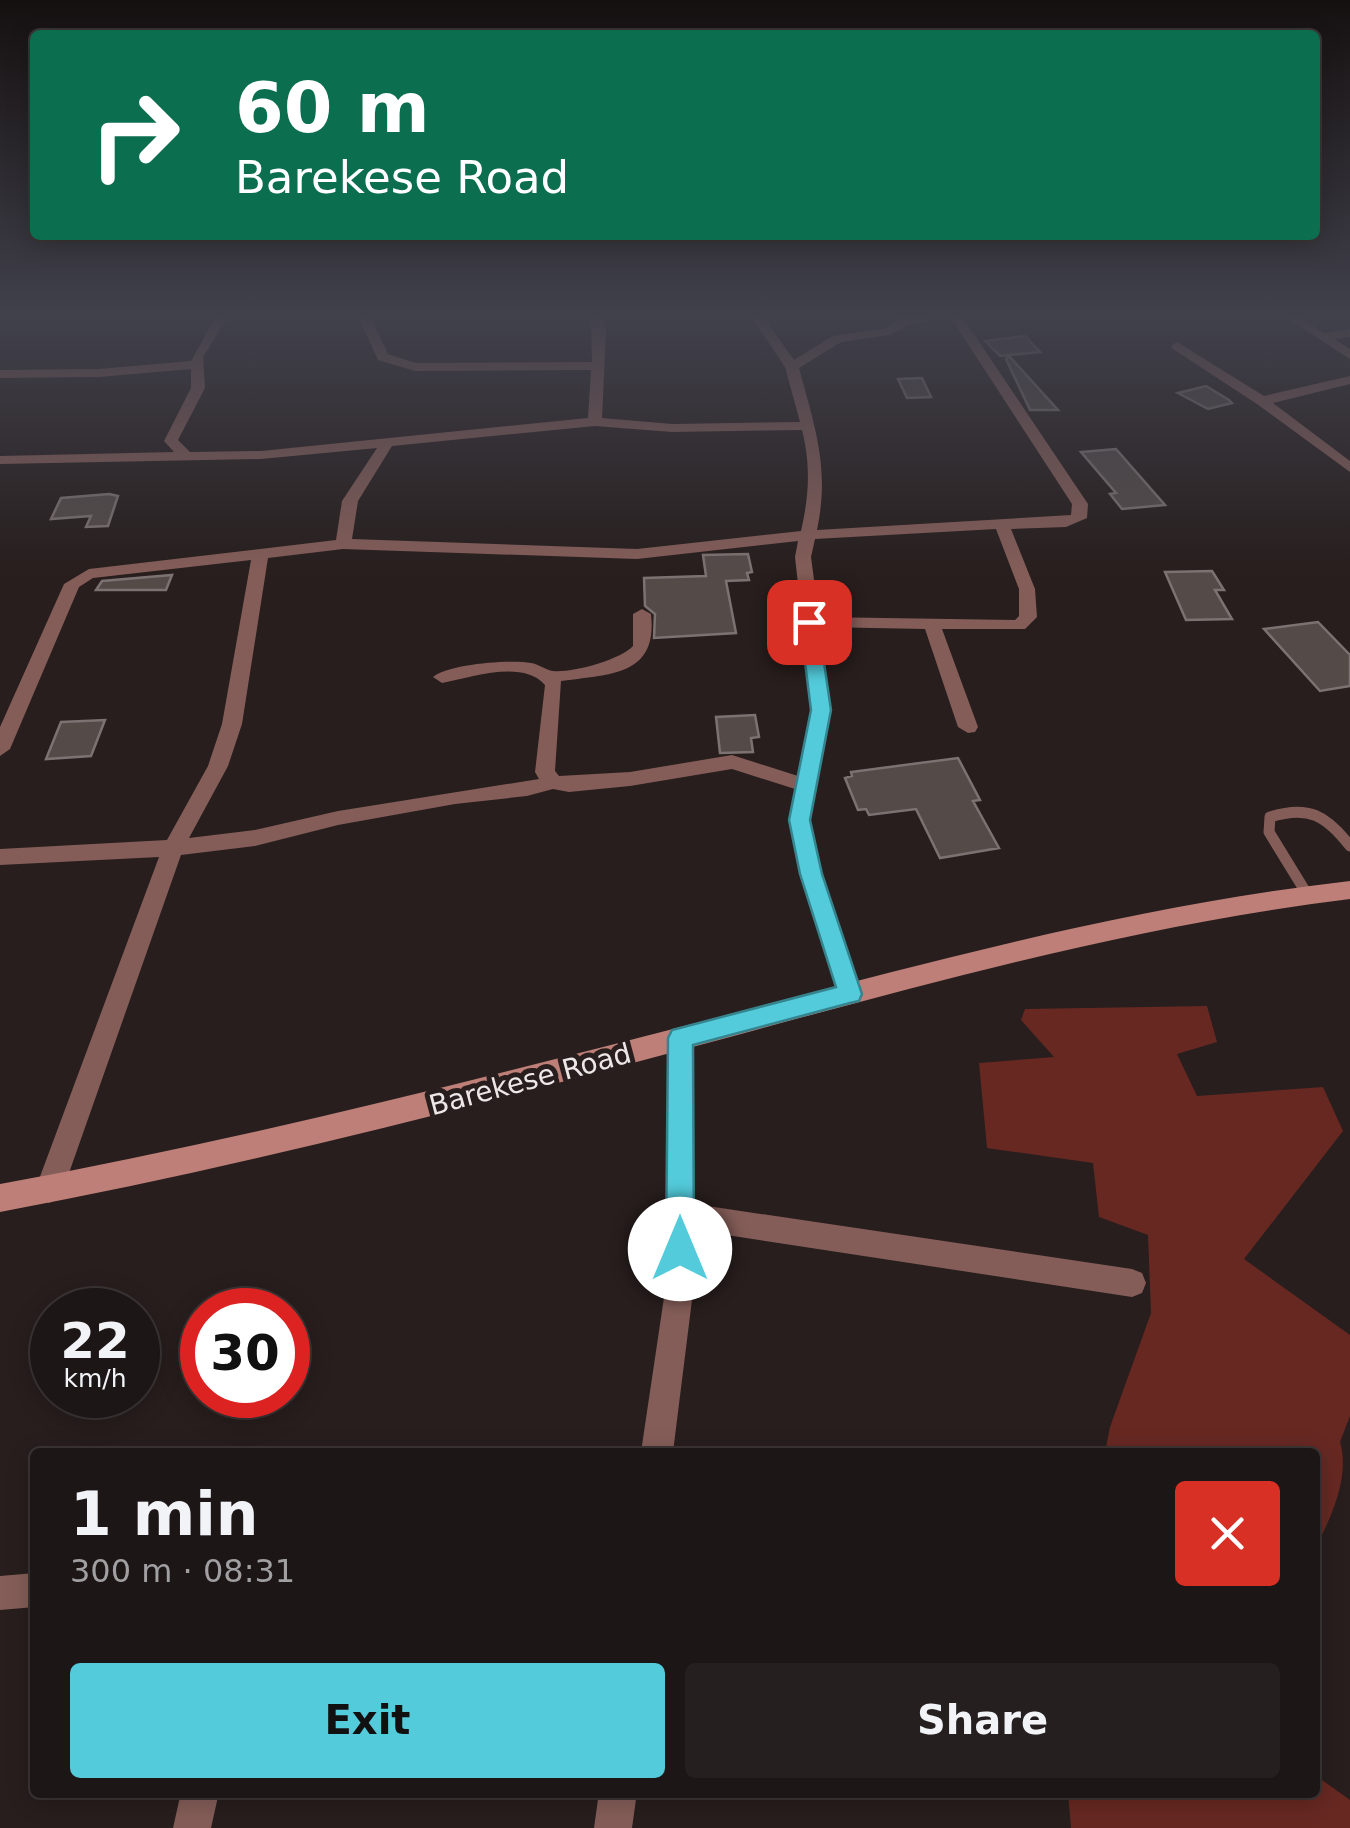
<!DOCTYPE html>
<meta charset="utf-8">
<style>
:root{--surface:#1d1616;--page:#251f1f;--text:#f1f3f6;--muted:#a09fa1;--line:#3b3535;--accent:#53cbdb}
body{margin:0;font-family:"DejaVu Sans",sans-serif;background:var(--page);color:var(--text);height:100vh;display:flex;flex-direction:column;font-size:38px;white-space:nowrap}
*{box-sizing:border-box;margin:0}
p{font-size:32px;color:var(--muted)}
.icon{flex:none;width:55px;height:55px;fill:none;stroke:currentColor;stroke-width:2;stroke-linecap:round;stroke-linejoin:round}
.map{position:relative;flex:1;overflow:hidden}
.drawer{position:absolute;left:30px;top:1448px;width:1290px;height:350px;display:flex;flex-direction:column;background:var(--surface);border-radius:10px;box-shadow:0 5px 25px #0003,0 0 0 2px var(--line)}
.drawer>*{flex:none}
.banner{position:absolute;left:30px;top:30px;width:1290px;height:210px;border-radius:10px;box-shadow:0 5px 25px #0003,0 0 0 2px var(--line);background:#0b6e4f;color:#fff;overflow:hidden}
.speed{position:absolute;left:30px;top:1288px;display:flex;gap:20px;font-size:50px;font-weight:700;text-align:center}
.speed>*{display:grid;place-content:center;width:130px;height:130px;border-radius:50%;background:var(--surface);box-shadow:0 5px 25px #0003,0 0 0 2px var(--line);line-height:1}
.speed small{font-size:25px;font-weight:400}
.speed .limit{border:15px solid #d22;background:#fff;color:#111}
.pin{position:absolute;display:grid;place-items:center;width:85px;height:85px;color:#fff;margin:-42px;border-radius:20px;box-shadow:0 5px 15px #0006}
.me{position:absolute;width:110px;margin:-55px;rotate:0deg;stroke-linejoin:round;filter:drop-shadow(0 0 8px #0008)}
.turn{display:flex;align-items:center;gap:35px;height:210px;padding:0 40px;font-size:45px}
.turn .icon{width:130px;height:130px;stroke-width:2.5}
.turn b{display:block;font-size:70px;line-height:85px}
.round{display:grid;place-items:center;flex:none;width:105px;height:105px;border-radius:10px;background:var(--page)}
.headline{display:flex;align-items:center;justify-content:space-between;height:170px;padding:0 40px}
h1{font-size:60px;font-weight:700;line-height:75px}
.cta{display:flex;gap:20px;margin-top:auto;padding:20px 40px}
.cta a{flex:1;height:115px;border-radius:10px;background:var(--accent);color:#111;font-size:40px;font-weight:700;line-height:115px;text-align:center}
.cta a+a{background:var(--page);color:var(--text)}
.map>svg:first-child{display:block}
.green{fill:#672822}
.building{fill:#544b49;stroke:#7c7271;stroke-width:2.5}
.lines{fill:none;stroke-linecap:round;stroke-linejoin:round}
.lane{stroke:#845d58;stroke-width:11}
.street{fill:#845d58;fill-rule:evenodd}
.secondary{fill:#bd7f77;fill-rule:evenodd}
.route{fill:#53cbdb;stroke:#36848e;stroke-width:2.5}
.labels{text-anchor:middle;stroke-width:10;stroke-linejoin:round;paint-order:stroke}
.street-label{font-size:28px;fill:#ede8e7;stroke:#271e1d}
</style>
<div class="map">
<svg width="1350" height="1828" viewBox="0 0 1350 1828">
<rect width="100%" height="100%" fill="#271e1d"/>
<!-- green -->
<path class="green" d="M1207 1006 1217 1042 1177 1054 1197 1096 1323 1087 1343 1131 1244 1259 1350 1335V1416L1340 1442C1350 1476 1332 1516 1315 1549V1452H1105L1110 1427 1151 1313 1148 1235 1099 1217 1093 1163 987 1148 979 1063 1054 1057 1021 1020 1025 1009Z
M1315 1775 1350 1800V1828H1071L1068 1793 1315 1792Z"/>
<!-- building -->
<path class="building" d="M1025 336 1040 352 1000 356 985 341Z
M1009 356 1058 410H1030L1006 359Z
M922 378 931 397 907 398 898 379Z
M1206 386 1229 400 1232 403 1208 409 1178 393Z
M1116 449 1165 505 1122 509 1110 494 1116 493 1081 452Z
M109 494 118 496 108 526 86 527 91 516 51 519 61 498Z
M748 554 752 572 747 573 749 580 726 581 736 633 654 638 655 614 645 606 644 578 706 576 703 555Z
M1212 571 1224 590H1215L1232 619 1186 620 1165 572Z
M172 575 166 590H96L102 581Z
M1318 622 1350 655V686L1320 691 1264 629Z
M755 715 759 737 751 738 753 752 720 753 716 717Z
M105 720 91 756 46 759 61 722Z
M958 758 980 800 973 801 999 848 940 858 916 809 869 815 866 809 858 810 845 778 852 776 851 772Z"/>
<g class="lines">
<!-- lane -->
<path class="lane" d="M1307 894 1269 832 1270 817C1308 805 1326 815 1350 846"/>
<!-- street -->
<path class="street" d="M215 318H227L203 357 205 388 178 440 190 452 261 451 588 418 591 370 415 371 378 360 359 318H371L388 354 416 363 592 362 591 318H603L606 330 602 418 672 424 800 422 785 367 752 318H764L794 360 833 336 887 328 898 321 896 318H938L908 325 890 335 841 342 799 368C815 428 830 468 817 530L1071 515 1072 504 951 318H963L1088 504 1087 518 1066 527 1011 529 1035 589 1037 617 1025 629H942L978 727 975 732 968 733 958 727 925 629 820 627 830 710 809 821 822 874 862 994 858 1001 850 1004 842 1001 838 994 800 874 789 821 795 789 732 769 630 786 569 792 553 789 527 796 455 804 338 825 255 846 181 855 63 1190 59 1199 49 1203 39 1199 35 1190 159 857 0 865V849L167 840 208 766 222 724 251 560 93 578 79 587 10 749 0 756V727L64 584 89 569 336 540 342 501 377 448 261 459 0 464V456L174 452 164 441 191 388V369L99 377 0 378V370L99 369 191 361ZM595 426 672 432 802 430C811 466 809 496 801 531L637 549 352 539 358 501 392 446ZM996 529 1019 589V616L1015 620 819 617 811 557 815 539ZM798 541 795 557 812 710 798 776 732 755 630 772 559 776 555 771 561 681C610 674 658 676 651 614L642 609 633 614V646C620 660 572 673 553 671 546 670 538 664 531 663 510 659 448 664 433 677L442 683C471 678 522 659 545 685L535 772 539 779 338 811 255 830 189 838 228 766 242 724 268 558 343 549 637 559Z
M1287 318H1301L1324 333 1350 329V337L1334 339 1350 349V359Z
M1177 342 1264 396 1350 376V384L1273 403 1350 461V472L1257 404 1173 349 1171 346Z
M681 1028 690 1031 693 1038 694 1204 1132 1269 1142 1273 1146 1283 1142 1293 1132 1297 694 1230V1284L673 1452H641L666 1284 669 1038 672 1031Z
M35 1573V1607L0 1610V1576Z
M181 1792H219L211 1828H173Z
M599 1792H637L632 1828H594Z"/>
<!-- secondary -->
<path class="secondary" d="M1350 881V899C1128 926 915 987 700 1045 468 1108 236 1168 0 1212V1184C236 1141 468 1082 700 1022 915 966 1129 906 1350 881Z"/>
</g>
<!-- sky -->
<linearGradient id="sky" x2="0" y2="1"><stop stop-color="#151010"/><stop offset="0.55" stop-color="#41414c"/><stop offset="1" stop-color="#41414c" stop-opacity="0"/></linearGradient>
<rect width="1350" height="574" fill="url(#sky)"/>
<!-- route -->
<path class="route" d="M809 617 818 622 831 710 810 820 822 874 862 994 859 1001 850 1003 693 1045 694 1249 690 1259 680 1263 670 1259 666 1249 668 1038 672 1030 836 987 800 874 789 820 811 710 800 622Z"/>
<g class="labels">
<!-- street labels -->
<g class="street-label">
<text transform="translate(530 1079) rotate(-15)" y="10">Barekese Road</text>
</g>
</g>
</svg>
<div class="speed"><div>22<small>km/h</small></div><div class="limit">30</div></div>
<div class="pin" style="left:809px;top:622px;background:#d93025"><svg class="icon" aria-label="arrive" viewBox="0 0 24 24"><path d="M6 21V4h12l-3 4 3 4H6"/></svg></div>
<svg class="me" style="left:680px;top:1249px" viewBox="-20 -20 40 40"><circle r="19" fill="#fff"/><path d="M0-13L10 11 0 6-10 11z" fill="#53cbdb"/></svg>
<div class="banner">
<div class="turn"><svg class="icon" aria-label="right" viewBox="0 0 24 24"><path d="M7 20v-9h11M14 6l5 5-5 5"/></svg><div><b>60 m</b>Barekese Road</div></div>
</div>
<section class="drawer">
<div class="headline"><div><h1>1 min</h1><p>300 m · 08:31</p></div><a class="round" style="background:#d93025;color:#fff"><svg class="icon" aria-label="close" viewBox="0 0 24 24"><path d="M6 6l12 12M18 6L6 18"/></svg></a></div>
<div class="cta"><a>Exit</a><a>Share</a></div>
</section>
</div>
